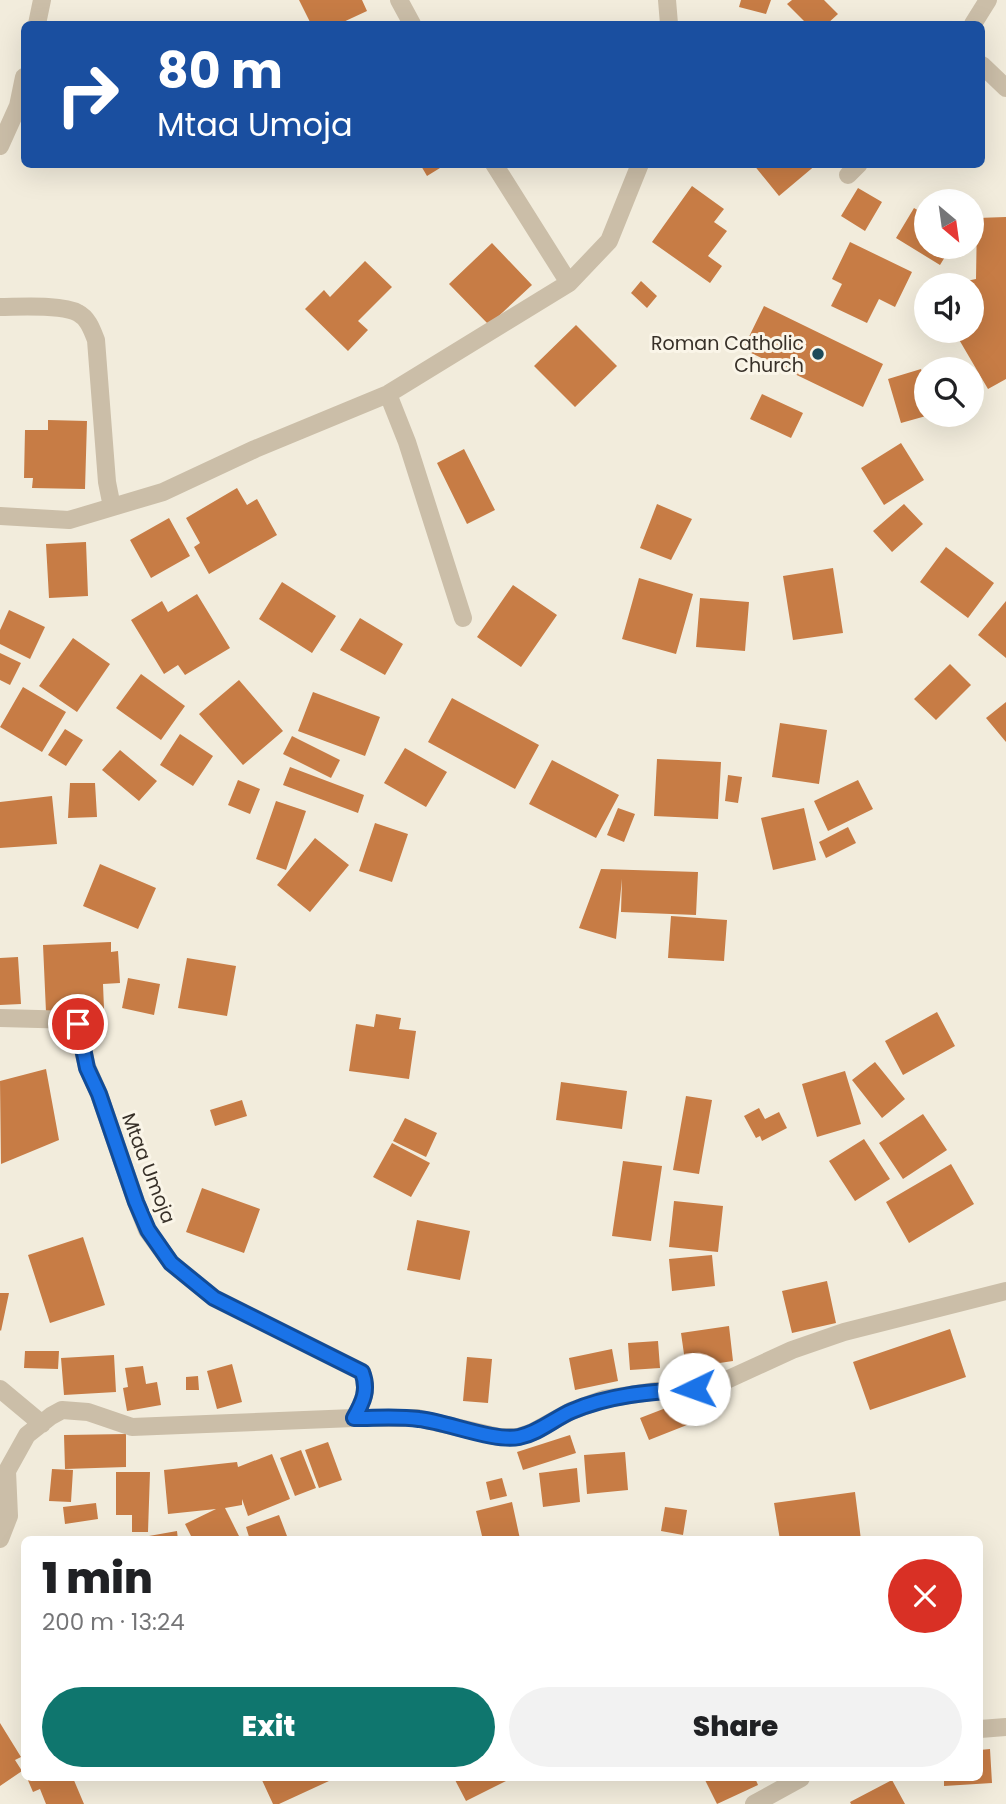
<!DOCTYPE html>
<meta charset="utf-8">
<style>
:root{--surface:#fff;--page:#f2f2f2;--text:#202124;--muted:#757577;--accent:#0f766e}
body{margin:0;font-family:Poppins,sans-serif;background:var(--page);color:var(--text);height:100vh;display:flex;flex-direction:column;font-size:26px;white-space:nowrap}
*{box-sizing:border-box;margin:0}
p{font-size:23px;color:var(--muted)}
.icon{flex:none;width:38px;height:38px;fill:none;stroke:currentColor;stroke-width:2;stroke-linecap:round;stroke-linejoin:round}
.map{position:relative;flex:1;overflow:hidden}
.side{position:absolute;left:21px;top:1536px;width:962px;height:245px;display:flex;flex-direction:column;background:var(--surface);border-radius:10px;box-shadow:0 7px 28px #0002}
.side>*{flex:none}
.banner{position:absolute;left:21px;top:21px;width:964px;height:147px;border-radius:10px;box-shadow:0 7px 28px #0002;background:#1a4fa0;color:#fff;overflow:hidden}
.needle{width:46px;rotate:151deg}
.buttons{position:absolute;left:914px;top:189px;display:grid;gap:14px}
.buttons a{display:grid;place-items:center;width:70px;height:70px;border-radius:50%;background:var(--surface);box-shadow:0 7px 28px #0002;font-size:35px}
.pin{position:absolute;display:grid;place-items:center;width:60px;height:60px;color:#fff;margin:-30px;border:4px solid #fff;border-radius:50%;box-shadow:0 2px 7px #0007}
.me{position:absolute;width:77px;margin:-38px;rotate:267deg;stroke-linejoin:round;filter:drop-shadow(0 0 5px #0008)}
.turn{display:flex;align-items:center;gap:24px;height:147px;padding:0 21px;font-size:32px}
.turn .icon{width:91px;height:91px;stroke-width:2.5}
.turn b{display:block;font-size:49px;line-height:60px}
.round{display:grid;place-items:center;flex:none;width:74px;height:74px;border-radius:37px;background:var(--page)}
.head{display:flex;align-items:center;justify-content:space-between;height:119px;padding:0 21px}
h1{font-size:42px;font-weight:800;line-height:52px}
.action{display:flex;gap:14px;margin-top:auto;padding:14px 21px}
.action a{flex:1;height:80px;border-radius:42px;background:var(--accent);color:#fff;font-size:28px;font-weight:800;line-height:80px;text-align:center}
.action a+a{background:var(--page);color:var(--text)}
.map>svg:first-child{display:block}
.building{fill:#c77c45}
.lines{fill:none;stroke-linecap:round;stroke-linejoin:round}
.minor{stroke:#cbbea8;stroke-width:18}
.route-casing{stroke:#114b97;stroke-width:18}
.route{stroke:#1a73e8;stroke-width:12}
.poi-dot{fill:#1d4a59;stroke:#faf5e8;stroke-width:2.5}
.labels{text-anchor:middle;stroke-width:6;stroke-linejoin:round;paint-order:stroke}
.poi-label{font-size:19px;fill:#373028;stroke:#faf5e8;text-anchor:end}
.street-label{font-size:19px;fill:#373028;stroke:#faf5e8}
</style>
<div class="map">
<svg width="1006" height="1804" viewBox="0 0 1006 1804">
<rect width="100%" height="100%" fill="#f2ecdc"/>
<!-- building -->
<path class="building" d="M299 0H362L367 11 339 24H311Z
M741 0H771L766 14 739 7Z
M792 0H824L838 14 827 24H807L787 4Z
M420 164H437L440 168 427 176Z
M753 164H817L779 196Z
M692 186 724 209 714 222 727 231 708 256 722 266 710 283 652 242Z
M858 188 882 202 865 231 841 216Z
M914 208 926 215V247H951L940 265 896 238Z
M1006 217V379L988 389 954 331H971V305L975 301 971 298V285L957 283 976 279 977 218Z
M850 242 912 272 895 307 879 299 867 323 831 306 842 284 832 279Z
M492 243 532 285 489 325 449 284Z
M365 261 392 287 358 321 368 330 348 351 305 309 324 290 330 297Z
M641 281 657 296 647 308 631 293Z
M764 306 883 364 863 407 743 349Z
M576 325 617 366 575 407 534 366Z
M921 369 926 386V416L901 423 888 379Z
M762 394 803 413 791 438 750 419Z
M48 420 87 421 85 489 32 488 33 478H24L25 430H48Z
M901 443 924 480 884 505 861 468Z
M464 449 495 510 467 524 437 463Z
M237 488 247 505 257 499 277 535 209 574 194 547 200 543 186 518Z
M657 504 692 519 671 560 640 548Z
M904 504 923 524 892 552 873 531Z
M169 518 190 556 151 578 130 540Z
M86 542 88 596 49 598 46 544Z
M946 547 994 583 968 618 920 582Z
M833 568 843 633 793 640 783 576Z
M639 578 693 594 676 654 622 639Z
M282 582 336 616 312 653 259 619Z
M513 585 557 615 521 667 477 637Z
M197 594 230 648 185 675 178 665 164 674 131 620 162 601 168 612Z
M700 598 749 602 745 651 696 647Z
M1006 601V658L978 635Z
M9 610 45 627 30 659 0 644V630Z
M360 618 403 644 385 675 340 650Z
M73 638 110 664 77 712 39 686Z
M0 653 21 663 10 685 0 680Z
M950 664 971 685 936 720 914 699Z
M141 674 185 706 161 740 116 708Z
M239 680 283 731 243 765 199 714Z
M23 687 66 712 42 752 0 727Z
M313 692 380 717 365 756 298 731Z
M452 698 539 745 515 789 428 742Z
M1006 702V742L986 718Z
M780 723 827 730 819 784 772 777Z
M65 729 83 740 66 766 48 755Z
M180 734 213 756 193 786 160 765Z
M292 736 340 760 331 778 283 754Z
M405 748 447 772 426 807 384 783Z
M120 750 157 781 139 801 102 770Z
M657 759 721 762 718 819 654 816Z
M552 760 619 795 596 838 529 804Z
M290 767 364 795 358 813 283 785Z
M728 775 742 777 738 803 725 801Z
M238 780 260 789 250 814 228 805Z
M858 780 873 809 828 831 814 801Z
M70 783H95L97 817 68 818Z
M52 796 57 844 0 848V802Z
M276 801 306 811 286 870 256 859Z
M618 808 635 814 624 842 607 835Z
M804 808 816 860 773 870 761 818Z
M375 823 408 834 392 882 359 871Z
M848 827 856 843 826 858 819 842Z
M315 838 349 865 310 912 277 885Z
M100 864 156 888 138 929 83 906Z
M601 869 698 872 696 915 621 912 622 879 616 939 579 928Z
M671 916 727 920 724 961 668 958Z
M111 942V952L118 951 120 983 103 984 104 1009 46 1012 43 945Z
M18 957 21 1004 0 1005V958Z
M187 958 236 966 227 1016 178 1008Z
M128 978 160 984 154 1015 122 1008Z
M937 1012 955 1046 903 1075 885 1041Z
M376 1014 401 1018 399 1029 416 1031 409 1079 349 1071 356 1024 374 1027Z
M875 1062 905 1099 882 1118 852 1080Z
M46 1069 59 1140 1 1164 0 1081Z
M845 1071 861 1124 817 1137 802 1084Z
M561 1082 627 1091 622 1129 556 1120Z
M686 1096 712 1100 699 1174 673 1170Z
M242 1100 247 1116 215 1126 210 1110Z
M759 1108 765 1119 779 1112 787 1128 762 1141 760 1136 756 1138 744 1116Z
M923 1114 947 1150 903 1179 879 1143Z
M405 1118 437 1133 426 1157 393 1141Z
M864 1139 890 1179 855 1201 829 1161Z
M392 1143 430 1163 411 1197 373 1177Z
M623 1161 662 1166 651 1241 612 1236Z
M951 1164 974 1204 909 1243 886 1202Z
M202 1188 260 1209 244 1253 186 1232Z
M674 1201 723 1206 718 1252 669 1247Z
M417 1220 470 1231 460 1280 407 1270Z
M83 1237 105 1305 50 1323 28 1255Z
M712 1255 715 1286 672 1291 669 1259Z
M827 1281 836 1323 792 1333 782 1291Z
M0 1293H9L1 1331 0 1330Z
M729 1326 733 1361 686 1368 681 1333Z
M950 1329 966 1377 870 1410 853 1362Z
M658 1341 660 1368 630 1370 628 1343Z
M612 1349 618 1381 575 1390 569 1358Z
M25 1351H59L58 1369 24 1368Z
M114 1355 116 1392 64 1395 61 1358Z
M467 1357 492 1359 488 1403 463 1401Z
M232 1364 242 1402 217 1409 207 1371Z
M143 1366 146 1384 157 1382 161 1405 127 1411 123 1388 128 1387 125 1368Z
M198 1376 199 1390H186V1377Z
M684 1401 692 1423 649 1440 640 1418Z
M126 1434V1467L65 1469 64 1435Z
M570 1435 576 1453 523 1470 517 1452Z
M328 1442 342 1480 319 1488 305 1450Z
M301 1450 316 1488 295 1496 280 1458Z
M625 1452 628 1490 587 1494 584 1455Z
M272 1454 290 1499 248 1516 242 1499V1505L225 1508 239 1536 230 1540H193L185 1524 216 1509 168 1514 164 1470 237 1462 238 1467Z
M577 1468 580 1502 543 1507 539 1473Z
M52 1469 73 1470 71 1502 49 1501Z
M116 1472H150L148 1532H132V1515H116Z
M502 1478 507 1496 490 1500 486 1482Z
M855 1492 861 1540H780L774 1503Z
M512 1502 520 1539 483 1540 476 1511Z
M96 1503 98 1519 65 1524 63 1507Z
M665 1507 687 1510 683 1535 661 1531Z
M279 1515 287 1536 276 1540H250L246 1527Z
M177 1531 178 1540H132V1539Z
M0 1723 21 1757 15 1760 22 1771 0 1786Z
M990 1749 992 1783 944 1786V1778H980V1750Z
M27 1778H73L84 1804H46L40 1789 33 1792Z
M261 1778H327L329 1781 279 1804H273Z
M454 1778H512L466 1801Z
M704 1778H755L758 1785 717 1804Z
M892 1780 905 1804H851L850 1802Z"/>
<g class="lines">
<!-- minor -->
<path class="minor" d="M399 0 412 24
M667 0 669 24
M37 24 42 0
M973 24 988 0
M982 65 1006 88
M0 146 18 106 24 77
M494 164 569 283
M848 175 859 164
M0 307C19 307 62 304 78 313 88 318 92 330 96 340L107 482 112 507
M388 394 407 442 463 618
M0 516 69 520 163 492 255 449 388 394 569 283 609 241 640 164
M0 1018 76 1020 87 1067 99 1094 136 1202 147 1230 171 1263 214 1298 362 1372C369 1390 363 1402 354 1418
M0 1389 42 1424
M0 1539 9 1516 7 1471 27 1435 51 1416 62 1410 88 1412 132 1427 354 1418H417L499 1437H518L533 1432 571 1411 604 1399 656 1391 693 1389 720 1383 792 1350 844 1332 1006 1291
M980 1729 1006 1727
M754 1804 801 1778"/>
</g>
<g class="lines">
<defs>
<path id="route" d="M78 1024 87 1068 99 1094 136 1202 148 1230 171 1263 214 1298 362 1372C369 1390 363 1402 354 1418 376 1418 398 1416 419 1419 447 1422 494 1442 519 1437 539 1433 555 1418 572 1411 611 1394 652 1392 694 1389"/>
</defs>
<!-- route casing -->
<use href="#route" class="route-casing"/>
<!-- route -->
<use href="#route" class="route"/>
</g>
<!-- markers -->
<circle class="poi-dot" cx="818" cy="354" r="7"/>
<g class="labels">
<!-- poi labels -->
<g class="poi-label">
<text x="804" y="350">Roman Catholic<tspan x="804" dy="22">Church</tspan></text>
</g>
<!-- street labels -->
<g class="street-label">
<text transform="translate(149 1168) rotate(69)" y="7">Mtaa Umoja</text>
</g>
</g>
</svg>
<div class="buttons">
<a><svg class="needle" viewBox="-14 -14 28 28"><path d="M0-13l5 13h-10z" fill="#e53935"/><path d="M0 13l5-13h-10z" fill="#757577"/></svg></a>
<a><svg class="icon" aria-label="sound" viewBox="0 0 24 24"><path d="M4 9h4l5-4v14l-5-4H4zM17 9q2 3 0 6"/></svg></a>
<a><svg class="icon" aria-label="search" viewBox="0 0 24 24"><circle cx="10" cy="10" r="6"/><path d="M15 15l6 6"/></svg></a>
</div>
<div class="pin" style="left:78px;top:1024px;background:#d93025"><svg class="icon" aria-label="arrive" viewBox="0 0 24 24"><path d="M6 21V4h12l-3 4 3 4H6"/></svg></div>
<svg class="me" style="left:694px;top:1389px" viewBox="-20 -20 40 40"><circle r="19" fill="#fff"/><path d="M0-13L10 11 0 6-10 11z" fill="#1a73e8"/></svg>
<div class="banner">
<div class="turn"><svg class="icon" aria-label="right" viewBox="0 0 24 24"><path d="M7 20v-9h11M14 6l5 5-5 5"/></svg><div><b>80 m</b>Mtaa Umoja</div></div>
</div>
<section class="side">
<div class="head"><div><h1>1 min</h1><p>200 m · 13:24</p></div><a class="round" style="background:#d93025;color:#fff"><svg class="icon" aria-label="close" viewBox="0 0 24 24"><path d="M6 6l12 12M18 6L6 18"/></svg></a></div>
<div class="action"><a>Exit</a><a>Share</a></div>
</section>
</div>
